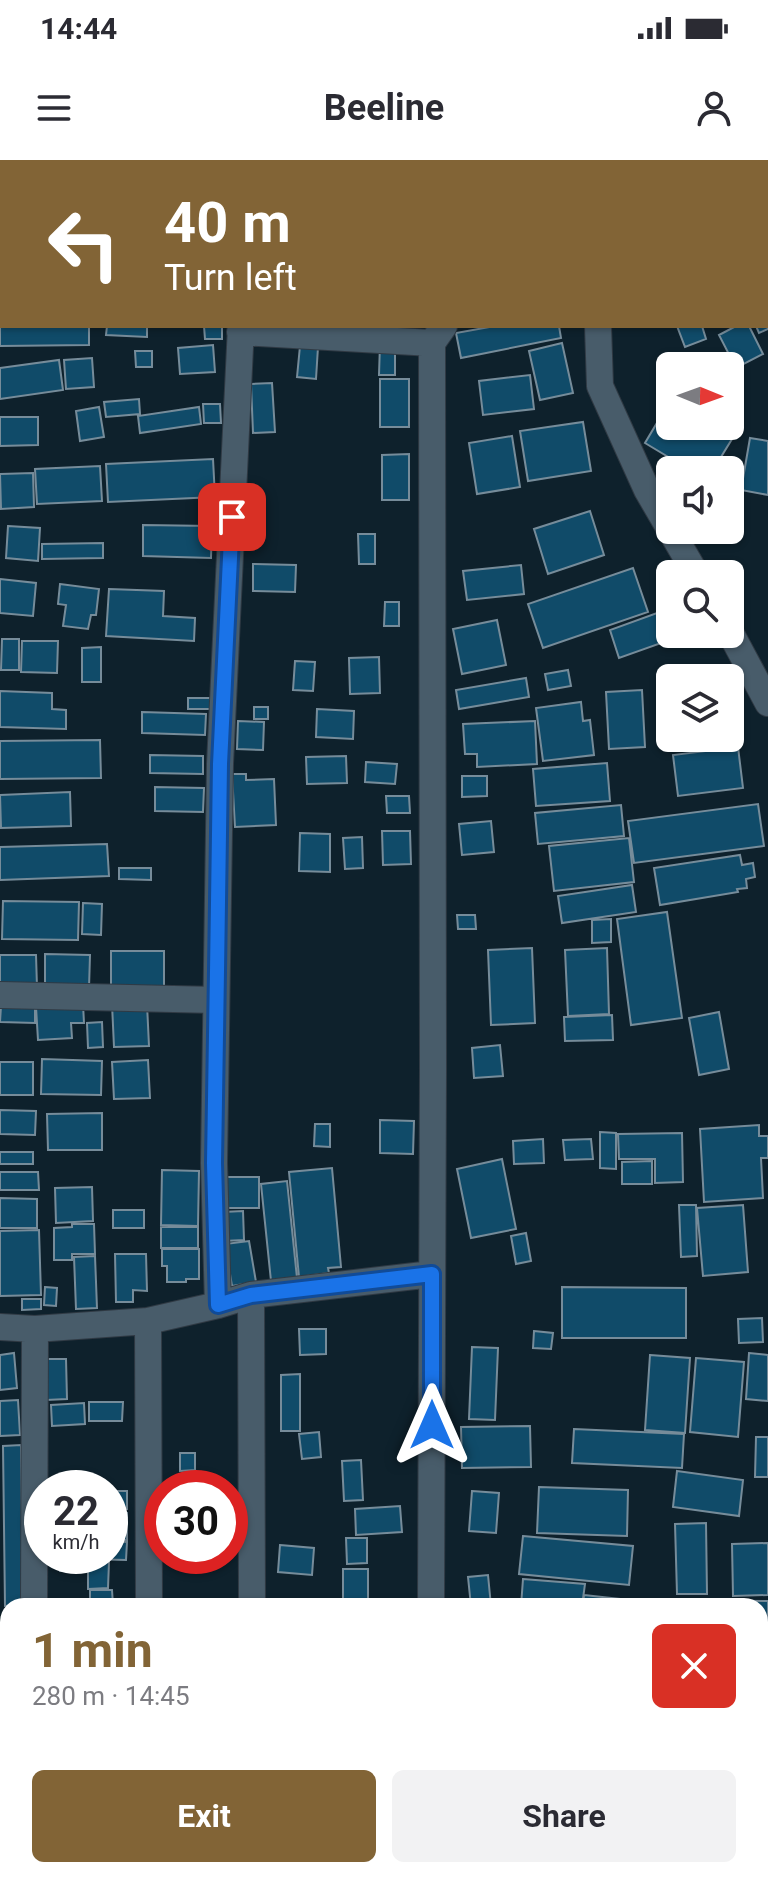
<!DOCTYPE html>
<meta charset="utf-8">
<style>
:root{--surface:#fff;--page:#f2f2f3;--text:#2b2b33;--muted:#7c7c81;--accent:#826436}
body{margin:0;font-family:Roboto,sans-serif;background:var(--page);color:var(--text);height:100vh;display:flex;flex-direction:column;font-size:30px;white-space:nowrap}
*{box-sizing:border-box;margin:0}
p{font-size:26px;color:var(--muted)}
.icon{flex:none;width:44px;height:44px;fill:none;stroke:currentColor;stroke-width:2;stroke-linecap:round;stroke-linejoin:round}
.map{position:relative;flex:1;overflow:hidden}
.drawer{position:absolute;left:0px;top:1438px;width:768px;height:280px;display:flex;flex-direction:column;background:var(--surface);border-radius:24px 24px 0 0;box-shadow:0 2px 6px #0004}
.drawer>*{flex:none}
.banner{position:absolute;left:0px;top:0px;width:768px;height:168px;box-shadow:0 2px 6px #0004;background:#826436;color:#fff;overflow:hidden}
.needle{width:52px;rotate:91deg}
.fabs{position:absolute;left:656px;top:192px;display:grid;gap:16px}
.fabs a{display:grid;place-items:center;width:88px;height:88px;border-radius:12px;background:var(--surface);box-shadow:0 2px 6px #0004;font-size:40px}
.speed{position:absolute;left:24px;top:1310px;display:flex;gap:16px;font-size:40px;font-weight:700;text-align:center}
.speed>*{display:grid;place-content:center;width:104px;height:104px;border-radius:50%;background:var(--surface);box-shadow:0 2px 6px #0004;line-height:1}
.speed small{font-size:20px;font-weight:400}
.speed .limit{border:12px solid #d22;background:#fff;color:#111}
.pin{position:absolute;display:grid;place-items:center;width:68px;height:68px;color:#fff;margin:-34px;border-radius:16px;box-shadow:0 4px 12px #0006}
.me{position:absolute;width:88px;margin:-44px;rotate:0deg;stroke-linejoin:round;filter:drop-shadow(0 0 6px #0008)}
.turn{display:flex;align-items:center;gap:28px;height:168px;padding:0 32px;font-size:36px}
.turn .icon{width:104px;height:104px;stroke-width:2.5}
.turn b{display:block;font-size:56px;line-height:68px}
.round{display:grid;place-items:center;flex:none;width:84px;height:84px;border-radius:12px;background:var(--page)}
.head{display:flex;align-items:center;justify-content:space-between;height:136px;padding:0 32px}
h1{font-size:48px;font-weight:700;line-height:60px;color:var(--accent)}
.button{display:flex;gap:16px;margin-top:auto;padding:16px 32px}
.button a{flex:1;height:92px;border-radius:12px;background:var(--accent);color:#fff;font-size:32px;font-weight:700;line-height:92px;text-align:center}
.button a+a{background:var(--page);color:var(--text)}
.status{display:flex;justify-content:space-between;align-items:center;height:56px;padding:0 40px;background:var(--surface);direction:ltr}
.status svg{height:22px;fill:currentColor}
header{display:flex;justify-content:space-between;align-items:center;height:104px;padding:0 32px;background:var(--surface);font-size:36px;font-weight:700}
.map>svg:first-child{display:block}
.building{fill:#104b69;stroke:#768c9a;stroke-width:2}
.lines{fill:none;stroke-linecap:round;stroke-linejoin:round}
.minor-casing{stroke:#303a44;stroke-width:28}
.minor{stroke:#485c6a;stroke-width:26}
.route-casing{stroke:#114b97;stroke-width:20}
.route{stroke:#1a73e8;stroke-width:14}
</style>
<div class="status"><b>14:44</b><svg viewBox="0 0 49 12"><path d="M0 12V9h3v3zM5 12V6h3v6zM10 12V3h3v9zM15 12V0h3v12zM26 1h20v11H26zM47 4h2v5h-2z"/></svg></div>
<header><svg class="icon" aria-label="menu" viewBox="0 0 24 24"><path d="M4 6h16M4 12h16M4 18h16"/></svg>Beeline<svg class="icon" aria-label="person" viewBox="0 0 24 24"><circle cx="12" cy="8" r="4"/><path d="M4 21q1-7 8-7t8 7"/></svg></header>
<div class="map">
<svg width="768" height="1718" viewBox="0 0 768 1718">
<rect width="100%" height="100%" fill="#0e212c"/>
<!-- building -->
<path class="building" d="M0 0H33V2H2V66H0Z
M454 0H545V2H454Z
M766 85 768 91V169L759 173 756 166H766Z
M0 152H2V166H89V185L0 186Z
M107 166H147V177L106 175Z
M204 166H222V179H205Z
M495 166H559L561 178 461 198 456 173Z
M677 166H702L706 179 685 187Z
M736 166H749L763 194 736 208 719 175Z
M562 183 573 233 540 240 529 191Z
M380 184H395V215H379Z
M213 185 215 212 180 214 178 188Z
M300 186 318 187 316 219 297 217Z
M135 191H152V207H136Z
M92 198 94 227 66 229 64 200Z
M59 200 63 230 0 239V208Z
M530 215 534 249 483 255 479 221Z
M380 219H409V267H380Z
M272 223 275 272 253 273 251 224Z
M139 239 140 254 106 257 104 242Z
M670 241V266H711L732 279 713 310H690L645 283Z
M203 244H220L221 263H204Z
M99 247 104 277 80 281 76 251Z
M199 247 201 264 140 273 138 256Z
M0 257H38V285L0 286Z
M583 262 591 311 528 321 520 271Z
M512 276 520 327 477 334 469 283Z
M750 278 768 281V335L741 330Z
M409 294V340H382V295Z
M213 299 215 337 108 342 106 304Z
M100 306 102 341 37 344 35 309Z
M33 313 34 347 1 349 0 314Z
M590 351 604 395 548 414 534 369Z
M143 365 212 366 211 398 143 396Z
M8 366 40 368 38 401 6 398Z
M358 374H375V404H359Z
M103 383V398L42 399V384Z
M253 404 296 405 295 432 253 431Z
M521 405 524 434 467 440 463 411Z
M633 408 648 452 543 488 528 444Z
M0 419 36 423 33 456 0 453Z
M60 424 99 429 96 455H91L88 469 63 466 66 445 58 444Z
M109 429 164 431 163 456 195 458 194 481 106 476Z
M385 442H399V466H384Z
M657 453 667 481 619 498 610 470Z
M497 460 506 505 462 514 453 469Z
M2 479H19V510H1Z
M22 481H58L57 513 21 512Z
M101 487V522H82V488Z
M379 497 380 533 350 534 349 498Z
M295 501 315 502 313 531 293 530Z
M568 510 571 526 548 530 545 514Z
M526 518 529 537 459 549 456 530Z
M642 530 645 587 609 589 606 532Z
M0 531 52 533V549L66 550V569L0 567Z
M188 538H210V549H188Z
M581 542 583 561 590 560 594 595 543 601 536 548Z
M254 547H268V559H254Z
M317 549 354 551 353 579 316 577Z
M142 552 206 554 205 575 142 573Z
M238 561 264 562 263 590 237 589Z
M535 561 537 604 477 607V594H465L463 564Z
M100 580 101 618 0 619V581Z
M738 587 743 628 678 636 673 595Z
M150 595 203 596V614L150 613Z
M346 596 347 623 307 624 306 597Z
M366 602 397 604 395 624 365 622Z
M607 603 610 641 536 646 533 609Z
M232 614H246V620L274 619 276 665 235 667Z
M462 616H487V636L462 637Z
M155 627 204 628 203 652 155 651Z
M70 632 71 666 1 668 0 635Z
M386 636H409L410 653H387Z
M758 644 764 686 634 703 628 661Z
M621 645 624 676 538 684 535 653Z
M491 661 494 692 462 695 459 664Z
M382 671H410L411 704 383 705Z
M300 673 330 674V712L299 711Z
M362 677 363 708 345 709 343 678Z
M629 678 634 722 554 731 549 686Z
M107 684 109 716 0 720V687Z
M740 695 742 705 753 703 755 717 746 719 747 728 737 729 738 732 660 745 654 708Z
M119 708H151V720L119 719Z
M632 725 636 752 562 763 558 736Z
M3 741 79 742 78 780 2 779Z
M83 743 102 744 101 775 82 774Z
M667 752 682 858 631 865 617 759Z
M457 755H475L476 769H458Z
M611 759V782L592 783V760Z
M532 788 535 863 491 865 488 790Z
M607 788 609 854 568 856 565 790Z
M111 791H164V830H111Z
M45 794 90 795 89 828 45 827Z
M0 795H36L37 827 0 828Z
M35 843V863L0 862 1 846Z
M83 844 84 863H71L72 878 38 880 36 847Z
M112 844H147L149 886 114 887Z
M719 852 729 909 699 915 689 858Z
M612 855 613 880 565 881 564 857Z
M102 862 103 887 88 888 87 863Z
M500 885 503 916 474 918 472 888Z
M42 899 102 901 101 935 41 934Z
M148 900 150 938 114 939 112 902Z
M0 902H33V935H0Z
M0 950 36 951 35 975 0 974Z
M102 953V990H48L47 954Z
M380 960 414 961 413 994 380 993Z
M315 964H330V987L314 986Z
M759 965V976H768V998H761L763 1038 704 1042 700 969Z
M600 972 616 973V1009L600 1008Z
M682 973 683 1022 655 1023V999H619L618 974Z
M543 979 544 1003 514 1004 513 981Z
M591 979 593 999 565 1000 563 980Z
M0 992H33V1004H0Z
M502 999 516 1069 471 1078 457 1009Z
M652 1001V1024H622V1002Z
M332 1008 341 1107 328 1108 329 1113 299 1117 289 1012Z
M162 1010 199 1011 198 1066 161 1065Z
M0 1012H38L39 1030H0Z
M224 1017H259V1048H225Z
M287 1021 297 1118 271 1121 261 1024Z
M92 1027 93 1061 56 1063 55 1028Z
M0 1038 37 1039V1068H0Z
M679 1045H696L697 1096 681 1097Z
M743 1045 748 1112 703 1116 697 1048Z
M113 1050H144V1068H113Z
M243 1051 244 1080 224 1081 223 1052Z
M72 1064H94L95 1094H72V1100H54V1068L72 1067Z
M161 1067H198V1088H161Z
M39 1070 41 1135 0 1136V1071Z
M526 1073 531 1101 516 1104 511 1076Z
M249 1081 256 1122 232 1126 225 1084Z
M162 1089H199V1119H186V1122H167V1106H162Z
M115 1094H146L147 1131 133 1130V1142H116Z
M95 1096 97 1148 76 1149 74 1097Z
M45 1127 57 1128 56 1146 44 1145Z
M562 1127 686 1128V1178H562Z
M22 1139H41V1149L22 1150Z
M762 1158 763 1182 739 1183 738 1159Z
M299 1169H326V1194L300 1195Z
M534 1171 553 1173 551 1189 533 1188Z
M472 1187 498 1188 495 1260 469 1259Z
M14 1193 17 1228 0 1230V1195Z
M749 1193 768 1195V1241L746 1239Z
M650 1195 690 1198 685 1273 645 1270Z
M696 1198 744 1202 738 1277 690 1272Z
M44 1199H66L67 1239 46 1240Z
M300 1214V1271H281V1215Z
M18 1240 20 1275 0 1276V1241Z
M89 1242H123L122 1261H89Z
M84 1243 85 1264 52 1266 51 1245Z
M530 1266 531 1307 462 1308 461 1267Z
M574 1269 684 1274 682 1308 572 1303Z
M319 1272 321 1297 302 1299 299 1274Z
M756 1277H768V1317H755Z
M21 1285 23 1445 5 1446 3 1286Z
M180 1293H195V1310L180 1311Z
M361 1300 363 1340 344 1341 342 1301Z
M677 1311 743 1320 739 1356 673 1347Z
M198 1316 199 1325 178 1326V1317Z
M539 1327 628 1330 627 1376 537 1373Z
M110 1331H127V1349H110Z
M472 1331 499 1333 496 1373 469 1371Z
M400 1346 402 1372 356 1375 355 1349Z
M110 1353H127V1380H110Z
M706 1363 707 1434H677L675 1364Z
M523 1376 633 1386 629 1425 519 1414Z
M346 1378H367V1403L347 1404Z
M110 1381 127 1382 126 1400 86 1399V1396H110Z
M768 1383V1435L733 1436 732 1384Z
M280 1385 314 1388 312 1415 278 1412Z
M84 1396 85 1410 60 1411 59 1397Z
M88 1401 109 1402 108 1428 88 1429Z
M343 1409H368V1446H343Z
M488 1415 491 1446H471L468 1417Z
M523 1419 585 1424 582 1446H521Z
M90 1430H112L113 1445H90Z
M584 1435 647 1442V1446H583Z
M656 1440 768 1441V1499H760V1446H656Z
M0 1467H8V1489H0Z
M0 1519H8V1543H0Z
M8 1547V1568L0 1569V1548Z
M0 1623 8 1624V1651H0Z
M0 1662H8V1710H26V1718H0Z
M342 1710H365V1718H342Z
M491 1710H563L560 1718H488Z
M569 1710H625L641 1718H582Z
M635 1710H686L681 1718H677L670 1714 667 1718H649Z"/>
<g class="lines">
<defs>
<path id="minor" d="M373 0V2
M588 0V2
M766 48H768
M0 87H2
M598 166 600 226 647 330 696 414
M240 172 432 183
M730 472 768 543
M0 835 216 840
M251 1135 252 1446
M218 1145 214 1003 220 604 241 166
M148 1161 149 1446
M0 1167 35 1169 148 1161 218 1145 251 1135 432 1114
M34 1446 35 1169
M431 1446 433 908 432 183 444 166
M150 1710V1718
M258 1710 259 1718
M436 1710 437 1718
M33 1718V1710
M757 1718 768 1698"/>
</defs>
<!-- minor casing -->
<use href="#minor" class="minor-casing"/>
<!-- minor -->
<use href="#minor" class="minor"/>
</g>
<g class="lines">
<defs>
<path id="route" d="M232 357 220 604 217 811 214 1003 218 1145 251 1135 432 1114V1265"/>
</defs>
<!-- route casing -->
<use href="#route" class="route-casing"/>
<!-- route -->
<use href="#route" class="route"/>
</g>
</svg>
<div class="fabs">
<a><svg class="needle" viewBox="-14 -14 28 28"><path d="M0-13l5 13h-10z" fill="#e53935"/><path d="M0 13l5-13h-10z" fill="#7c7c81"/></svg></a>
<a><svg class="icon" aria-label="sound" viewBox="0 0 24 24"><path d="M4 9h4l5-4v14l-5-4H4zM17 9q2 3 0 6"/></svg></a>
<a><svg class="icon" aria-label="search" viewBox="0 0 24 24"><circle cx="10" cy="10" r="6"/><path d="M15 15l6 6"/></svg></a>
<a><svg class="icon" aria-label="layers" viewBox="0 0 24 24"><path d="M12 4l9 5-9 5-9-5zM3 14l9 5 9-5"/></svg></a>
</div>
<div class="speed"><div>22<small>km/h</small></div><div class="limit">30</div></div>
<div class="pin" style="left:232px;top:357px;background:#d93025"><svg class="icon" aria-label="arrive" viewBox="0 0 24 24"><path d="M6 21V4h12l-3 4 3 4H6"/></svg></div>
<svg class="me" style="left:432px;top:1265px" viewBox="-20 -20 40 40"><path d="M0-17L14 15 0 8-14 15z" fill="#1a73e8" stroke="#fff" stroke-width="4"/></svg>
<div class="banner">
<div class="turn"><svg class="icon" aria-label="left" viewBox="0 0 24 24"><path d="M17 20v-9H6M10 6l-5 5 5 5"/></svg><div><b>40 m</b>Turn left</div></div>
</div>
<section class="drawer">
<div class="head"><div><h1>1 min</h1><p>280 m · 14:45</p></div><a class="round" style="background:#d93025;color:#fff"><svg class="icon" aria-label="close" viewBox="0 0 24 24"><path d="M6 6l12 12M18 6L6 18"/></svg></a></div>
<div class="button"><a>Exit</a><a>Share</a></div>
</section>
</div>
